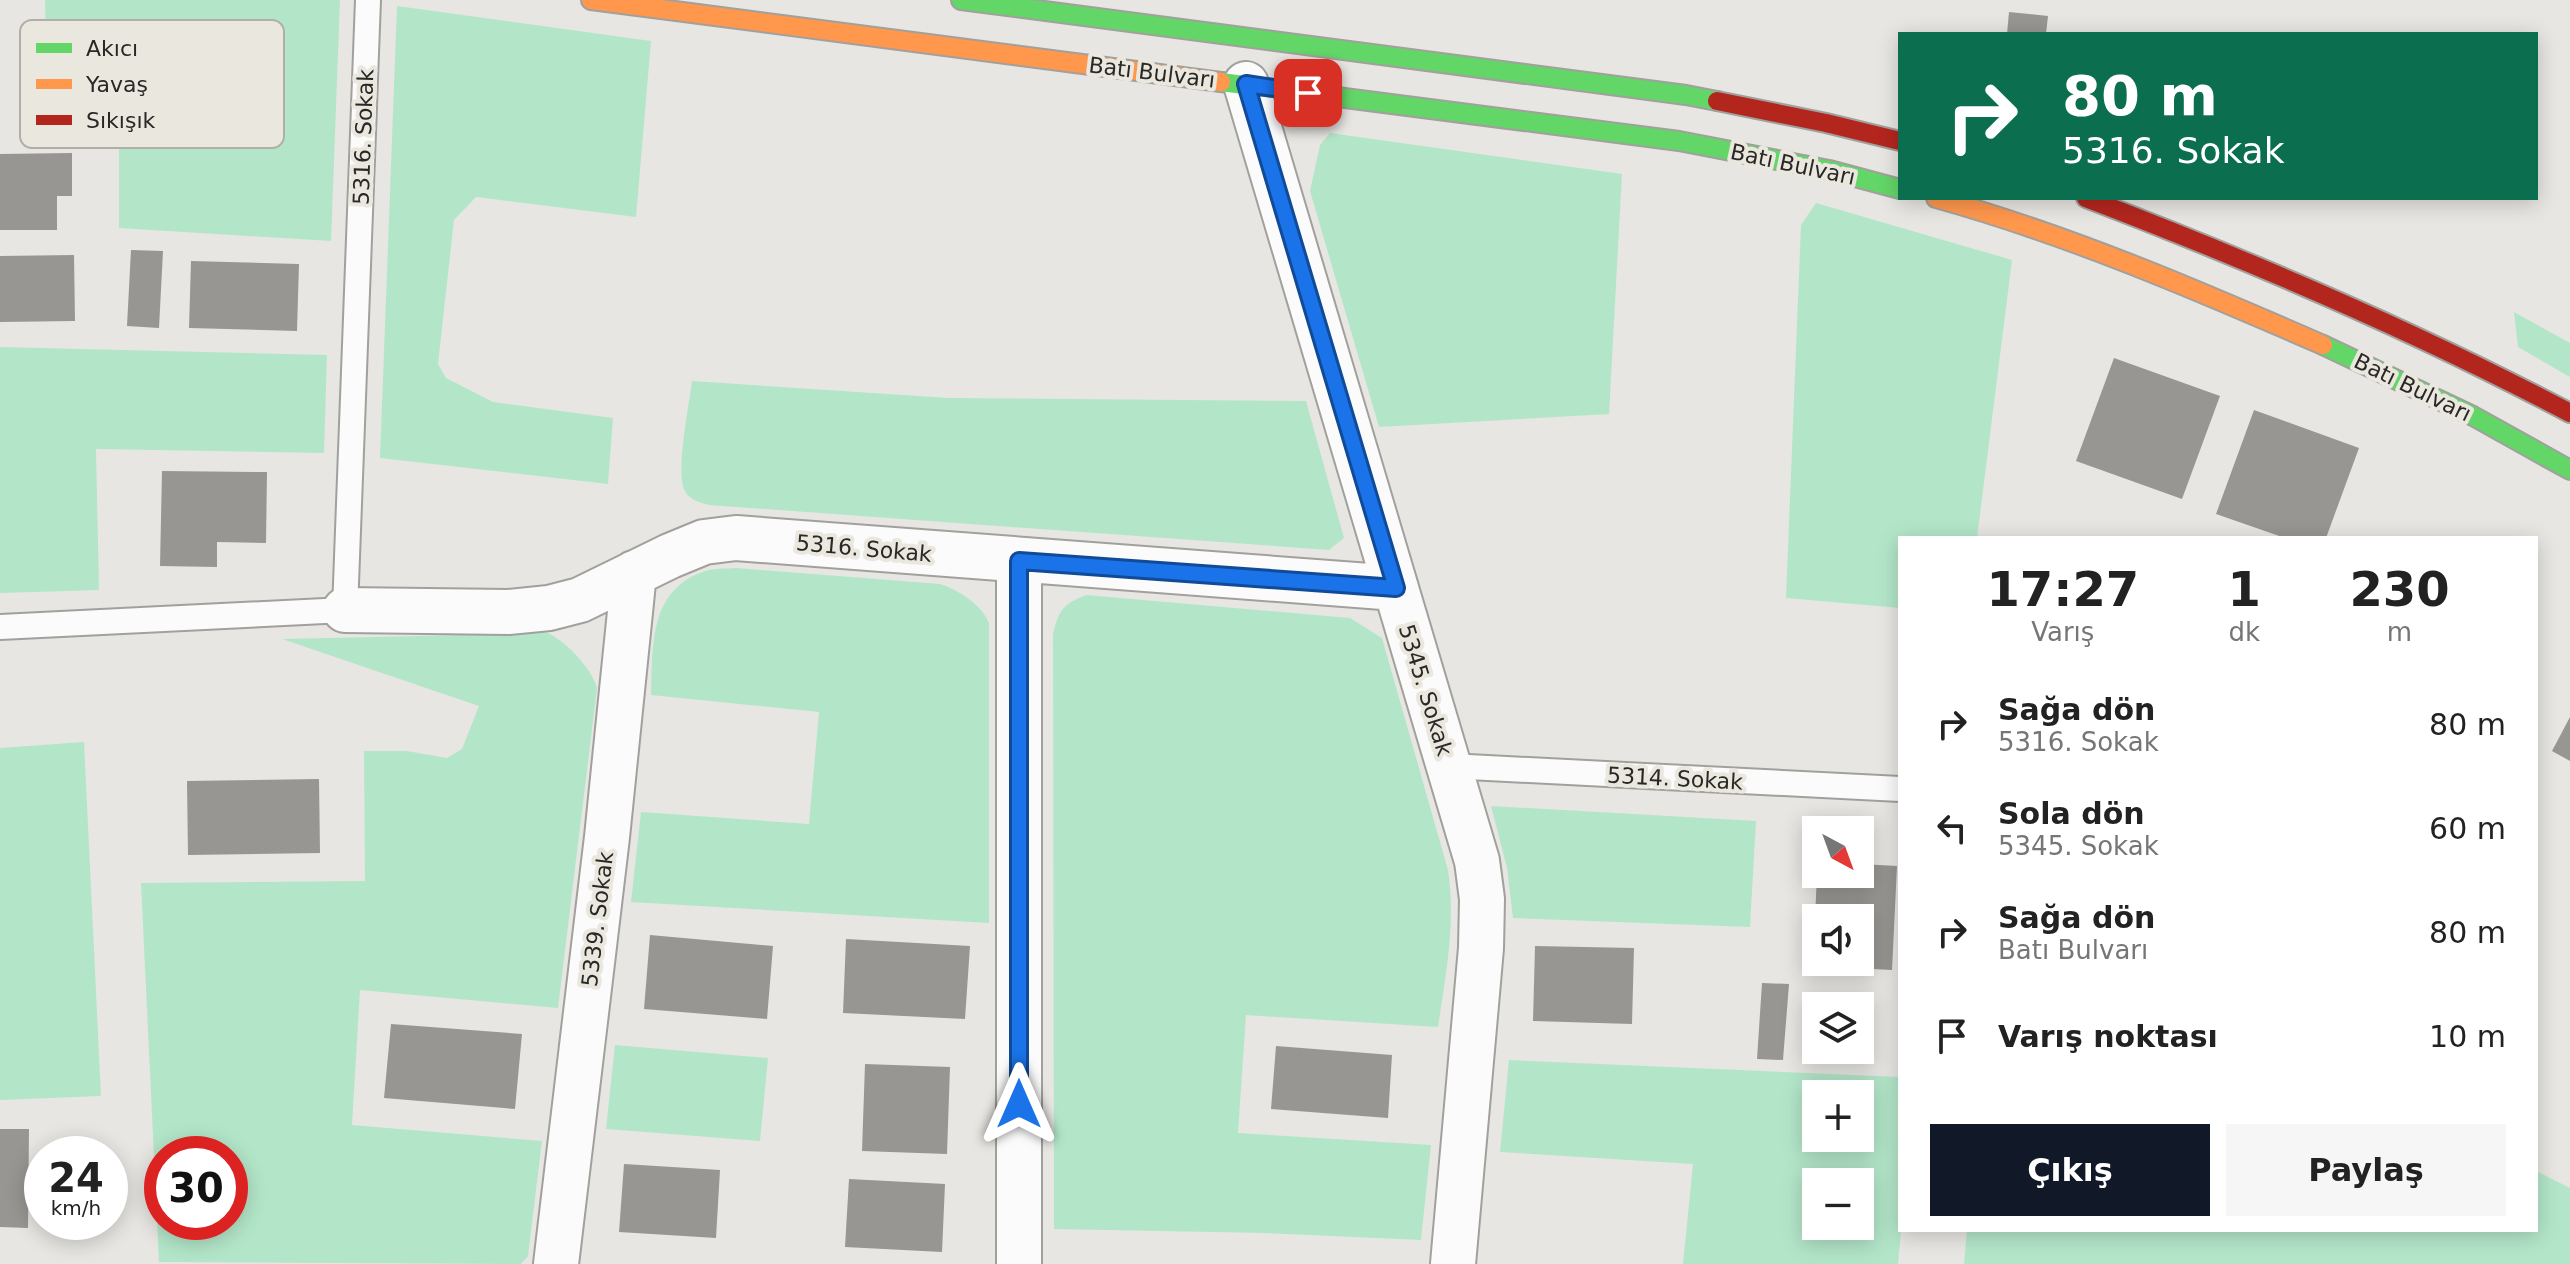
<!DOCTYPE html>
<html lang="tr">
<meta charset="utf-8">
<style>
:root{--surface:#fff;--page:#f6f6f6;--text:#222;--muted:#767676;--accent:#111827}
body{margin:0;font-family:"DejaVu Sans",sans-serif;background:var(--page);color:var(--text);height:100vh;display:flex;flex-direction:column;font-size:30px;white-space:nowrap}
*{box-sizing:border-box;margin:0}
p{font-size:26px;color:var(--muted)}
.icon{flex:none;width:44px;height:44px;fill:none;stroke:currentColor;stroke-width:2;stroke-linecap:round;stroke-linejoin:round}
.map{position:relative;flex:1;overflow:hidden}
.side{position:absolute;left:1898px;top:536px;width:640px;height:696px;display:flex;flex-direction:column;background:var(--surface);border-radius:0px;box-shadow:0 4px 20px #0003}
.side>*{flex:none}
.top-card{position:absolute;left:1898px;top:32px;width:640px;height:168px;border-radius:0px;box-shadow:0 4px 20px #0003;background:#0b6e4f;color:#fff;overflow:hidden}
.needle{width:52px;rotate:139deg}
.fabs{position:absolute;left:1802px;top:816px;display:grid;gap:16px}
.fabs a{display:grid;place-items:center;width:72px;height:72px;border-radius:0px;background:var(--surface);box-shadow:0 4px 20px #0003;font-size:40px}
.speed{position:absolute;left:24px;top:1136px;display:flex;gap:16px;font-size:40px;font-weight:700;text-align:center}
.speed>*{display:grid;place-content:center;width:104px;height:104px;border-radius:50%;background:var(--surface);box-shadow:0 4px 20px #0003;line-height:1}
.speed small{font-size:20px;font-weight:400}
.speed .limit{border:12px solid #d22;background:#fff;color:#111}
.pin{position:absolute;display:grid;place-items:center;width:68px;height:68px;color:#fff;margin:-34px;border-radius:16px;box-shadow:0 4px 12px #0006}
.me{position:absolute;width:88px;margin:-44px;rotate:0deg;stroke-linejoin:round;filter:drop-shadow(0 0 6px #0008)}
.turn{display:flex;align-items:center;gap:28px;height:168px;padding:0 32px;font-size:36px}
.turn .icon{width:104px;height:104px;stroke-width:2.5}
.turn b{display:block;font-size:56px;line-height:68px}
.eta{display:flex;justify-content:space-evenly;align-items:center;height:136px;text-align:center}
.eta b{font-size:48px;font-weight:600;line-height:56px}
.primary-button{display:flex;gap:16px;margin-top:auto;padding:16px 32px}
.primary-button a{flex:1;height:92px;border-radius:0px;background:var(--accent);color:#fff;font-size:32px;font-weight:600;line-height:92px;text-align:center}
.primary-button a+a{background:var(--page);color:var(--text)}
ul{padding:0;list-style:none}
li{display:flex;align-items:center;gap:24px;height:104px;padding:0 32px}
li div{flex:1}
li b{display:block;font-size:30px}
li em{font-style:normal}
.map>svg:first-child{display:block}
.green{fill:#b3e6c9;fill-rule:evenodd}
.building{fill:#989693}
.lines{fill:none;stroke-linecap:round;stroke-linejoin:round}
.lane-casing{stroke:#a1a09d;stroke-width:28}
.street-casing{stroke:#a1a09d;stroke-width:48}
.fast-casing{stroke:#a1a09d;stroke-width:22}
.slow-casing{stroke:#a1a09d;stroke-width:22}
.jam-casing{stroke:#a1a09d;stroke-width:22}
.lane{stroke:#fbfbfb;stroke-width:24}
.street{stroke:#fbfbfb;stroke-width:44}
.fast{stroke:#63d668;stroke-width:18}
.slow{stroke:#ff974d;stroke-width:18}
.jam{stroke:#b3261e;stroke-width:18}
.route-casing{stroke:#114b97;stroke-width:20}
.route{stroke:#1a73e8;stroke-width:14}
.labels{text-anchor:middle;stroke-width:8;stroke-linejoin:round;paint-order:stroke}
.street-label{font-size:22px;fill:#292825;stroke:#eae7df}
.key{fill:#eae7df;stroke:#b0aea7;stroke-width:2}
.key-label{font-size:22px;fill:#292825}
</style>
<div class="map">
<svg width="2570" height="1264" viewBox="0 0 2570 1264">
<rect width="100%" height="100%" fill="#e7e6e2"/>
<!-- green -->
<path class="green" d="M45 0H340L331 241 119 228V125L48 121Z
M397 6 651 41 636 217 476 197 454 220 438 364 446 378 493 402 613 418 608 484 380 458Z
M1330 133 1622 174 1609 414 1379 427 1310 191 1320 145Z
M1816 203 2012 260 1977 538H1900V608L1786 598 1801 225Z
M2514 312 2570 343V377L2518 347Z
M0 347 327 355 324 453 96 449 99 590 0 593Z
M692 381 949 398 1306 401 1344 538 1329 550 709 505C699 502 688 500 684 489 676 470 689 405 692 381Z
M736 568 940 584C959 590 981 604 989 623V923L631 902 641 812 809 824 819 712 651 695C653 647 648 590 705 571 714 568 726 569 736 568Z
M1086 595 1350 618 1382 638 1448 870C1456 924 1446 973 1438 1027L1246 1015 1238 1133 1431 1145 1421 1240 1264 1233 1054 1229 1053 634C1059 610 1063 604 1086 595Z
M542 631C562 636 592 668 597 688L558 1008 360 990 352 1125 542 1141 528 1256 521 1264 159 1262 141 883 365 881 364 751H407L447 758 462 749 479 706 282 639 512 634ZM230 1154V1222H162V1154Z
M84 742 101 1096 0 1100V748Z
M1491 806 1756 821 1750 927 1513 918 1507 868Z
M615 1045 768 1058 760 1141 606 1129Z
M1509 1060 1900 1077 1901 1230 1898 1264H1683L1693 1164 1500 1152ZM1816 1094H1860V1138H1816ZM1860 1182V1226H1816V1182Z
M2536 1171 2570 1188V1264H1964L1967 1230H2536Z"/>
<!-- building -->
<path class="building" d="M2009 12 2048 16 2046 34H2007Z
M72 153V196H57V230H0V154Z
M131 250 163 251 159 328 127 326Z
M74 255 75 321 0 322V256Z
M191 261 299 264 297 331 189 328Z
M2114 358 2220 396 2182 499 2076 461Z
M2254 410 2359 448 2326 538H2285L2216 514Z
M162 471 267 472 266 543 217 542V567L160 566Z
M2570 717V761L2552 751Z
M319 779 320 853 188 855 187 781Z
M1860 864 1897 866 1892 970 1812 966 1814 939H1816V962H1860V918H1815L1817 874H1860Z
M650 935 773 946 767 1019 644 1009Z
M846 939 970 946 965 1019 843 1013Z
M1535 946 1634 948 1632 1024 1533 1021Z
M1762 983 1789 984 1783 1060 1757 1059Z
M391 1024 522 1034 515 1109 384 1098Z
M1276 1046 1392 1055 1388 1118 1271 1109Z
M865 1064 950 1067 947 1154 862 1151Z
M0 1129H29L28 1228 0 1227Z
M624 1164 720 1170 716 1238 619 1232Z
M849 1179 945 1184 942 1252 845 1247Z"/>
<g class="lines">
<defs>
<path id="lane" d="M0 627 345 610 368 0
M1449 766 1900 789"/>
<path id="street" d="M1246 84 1477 861 1482 899 1481 948 1453 1264
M1019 561V1264
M345 610 508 612 549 608 580 600 670 556 704 542 736 538 1396 588
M556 1264 607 837 634 573"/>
<path id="fast" d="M961 0 1686 95 1717 101
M1221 82 1679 141 1829 170 1900 189
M2323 345 2473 416 2570 470"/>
<path id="slow" d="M591 0 1221 82
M1936 198C2069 235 2197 290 2323 345"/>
<path id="jam" d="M1717 101 1826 123 1900 141
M2086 198C2251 261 2413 330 2570 413"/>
</defs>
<!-- lane casing -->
<use href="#lane" class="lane-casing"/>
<!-- street casing -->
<use href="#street" class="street-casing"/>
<!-- fast casing -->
<use href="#fast" class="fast-casing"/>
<!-- slow casing -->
<use href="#slow" class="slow-casing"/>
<!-- jam casing -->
<use href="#jam" class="jam-casing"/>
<!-- lane -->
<use href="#lane" class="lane"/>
<!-- street -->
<use href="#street" class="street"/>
<!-- fast -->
<use href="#fast" class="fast"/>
<!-- slow -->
<use href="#slow" class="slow"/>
<!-- jam -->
<use href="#jam" class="jam"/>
</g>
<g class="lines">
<defs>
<path id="route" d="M1019 1104V561L1396 588 1246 84 1308 93"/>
</defs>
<!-- route casing -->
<use href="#route" class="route-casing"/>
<!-- route -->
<use href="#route" class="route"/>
</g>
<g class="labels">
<!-- street labels -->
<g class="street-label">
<text transform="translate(1152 72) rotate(7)" y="8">Batı Bulvarı</text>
<text transform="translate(363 137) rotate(-88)" y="8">5316. Sokak</text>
<text transform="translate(1793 164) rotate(12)" y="8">Batı Bulvarı</text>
<text transform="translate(2413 387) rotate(26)" y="8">Batı Bulvarı</text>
<text transform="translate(864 548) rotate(5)" y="8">5316. Sokak</text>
<text transform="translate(1426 690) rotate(73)" y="8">5345. Sokak</text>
<text transform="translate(1675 778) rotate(3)" y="8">5314. Sokak</text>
<text transform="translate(597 919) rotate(-83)" y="8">5339. Sokak</text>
</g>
</g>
<!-- legend -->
<rect x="20" y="20" width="264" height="128" rx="12" class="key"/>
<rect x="36" y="43" width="36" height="10" fill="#63d668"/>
<rect x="36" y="79" width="36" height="10" fill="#ff974d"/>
<rect x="36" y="115" width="36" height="10" fill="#b3261e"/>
<g class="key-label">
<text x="86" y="56">Akıcı</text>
<text x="86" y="92">Yavaş</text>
<text x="86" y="128">Sıkışık</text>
</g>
</svg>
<div class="fabs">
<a><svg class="needle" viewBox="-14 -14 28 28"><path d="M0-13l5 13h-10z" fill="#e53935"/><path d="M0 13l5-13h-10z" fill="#767676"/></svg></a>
<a><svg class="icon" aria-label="sound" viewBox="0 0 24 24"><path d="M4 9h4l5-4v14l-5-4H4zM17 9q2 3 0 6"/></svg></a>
<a><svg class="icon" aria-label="layers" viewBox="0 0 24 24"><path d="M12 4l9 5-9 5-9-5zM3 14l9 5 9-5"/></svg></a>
<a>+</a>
<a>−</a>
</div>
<div class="speed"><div>24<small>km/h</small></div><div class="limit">30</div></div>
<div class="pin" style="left:1308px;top:93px;background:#d93025"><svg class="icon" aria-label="arrive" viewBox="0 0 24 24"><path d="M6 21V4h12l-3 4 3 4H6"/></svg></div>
<svg class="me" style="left:1019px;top:1104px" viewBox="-20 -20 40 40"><path d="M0-17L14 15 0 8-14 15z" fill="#1a73e8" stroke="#fff" stroke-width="4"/></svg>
<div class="top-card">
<div class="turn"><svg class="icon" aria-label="right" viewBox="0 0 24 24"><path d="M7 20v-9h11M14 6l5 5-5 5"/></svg><div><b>80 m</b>5316. Sokak</div></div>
</div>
<section class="side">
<div class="eta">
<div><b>17:27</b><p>Varış</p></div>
<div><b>1</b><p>dk</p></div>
<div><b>230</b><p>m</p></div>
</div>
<ul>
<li><svg class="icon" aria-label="right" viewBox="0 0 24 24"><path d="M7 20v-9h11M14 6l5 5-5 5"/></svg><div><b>Sağa dön</b><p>5316. Sokak</p></div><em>80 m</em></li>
<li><svg class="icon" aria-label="left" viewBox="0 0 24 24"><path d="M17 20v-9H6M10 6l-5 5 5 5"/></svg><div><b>Sola dön</b><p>5345. Sokak</p></div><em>60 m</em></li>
<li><svg class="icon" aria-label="right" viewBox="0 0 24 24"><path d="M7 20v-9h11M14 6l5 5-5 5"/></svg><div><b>Sağa dön</b><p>Batı Bulvarı</p></div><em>80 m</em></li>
<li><svg class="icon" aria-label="arrive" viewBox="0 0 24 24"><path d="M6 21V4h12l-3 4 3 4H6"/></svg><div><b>Varış noktası</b></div><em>10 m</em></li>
</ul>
<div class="primary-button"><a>Çıkış</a><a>Paylaş</a></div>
</section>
</div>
